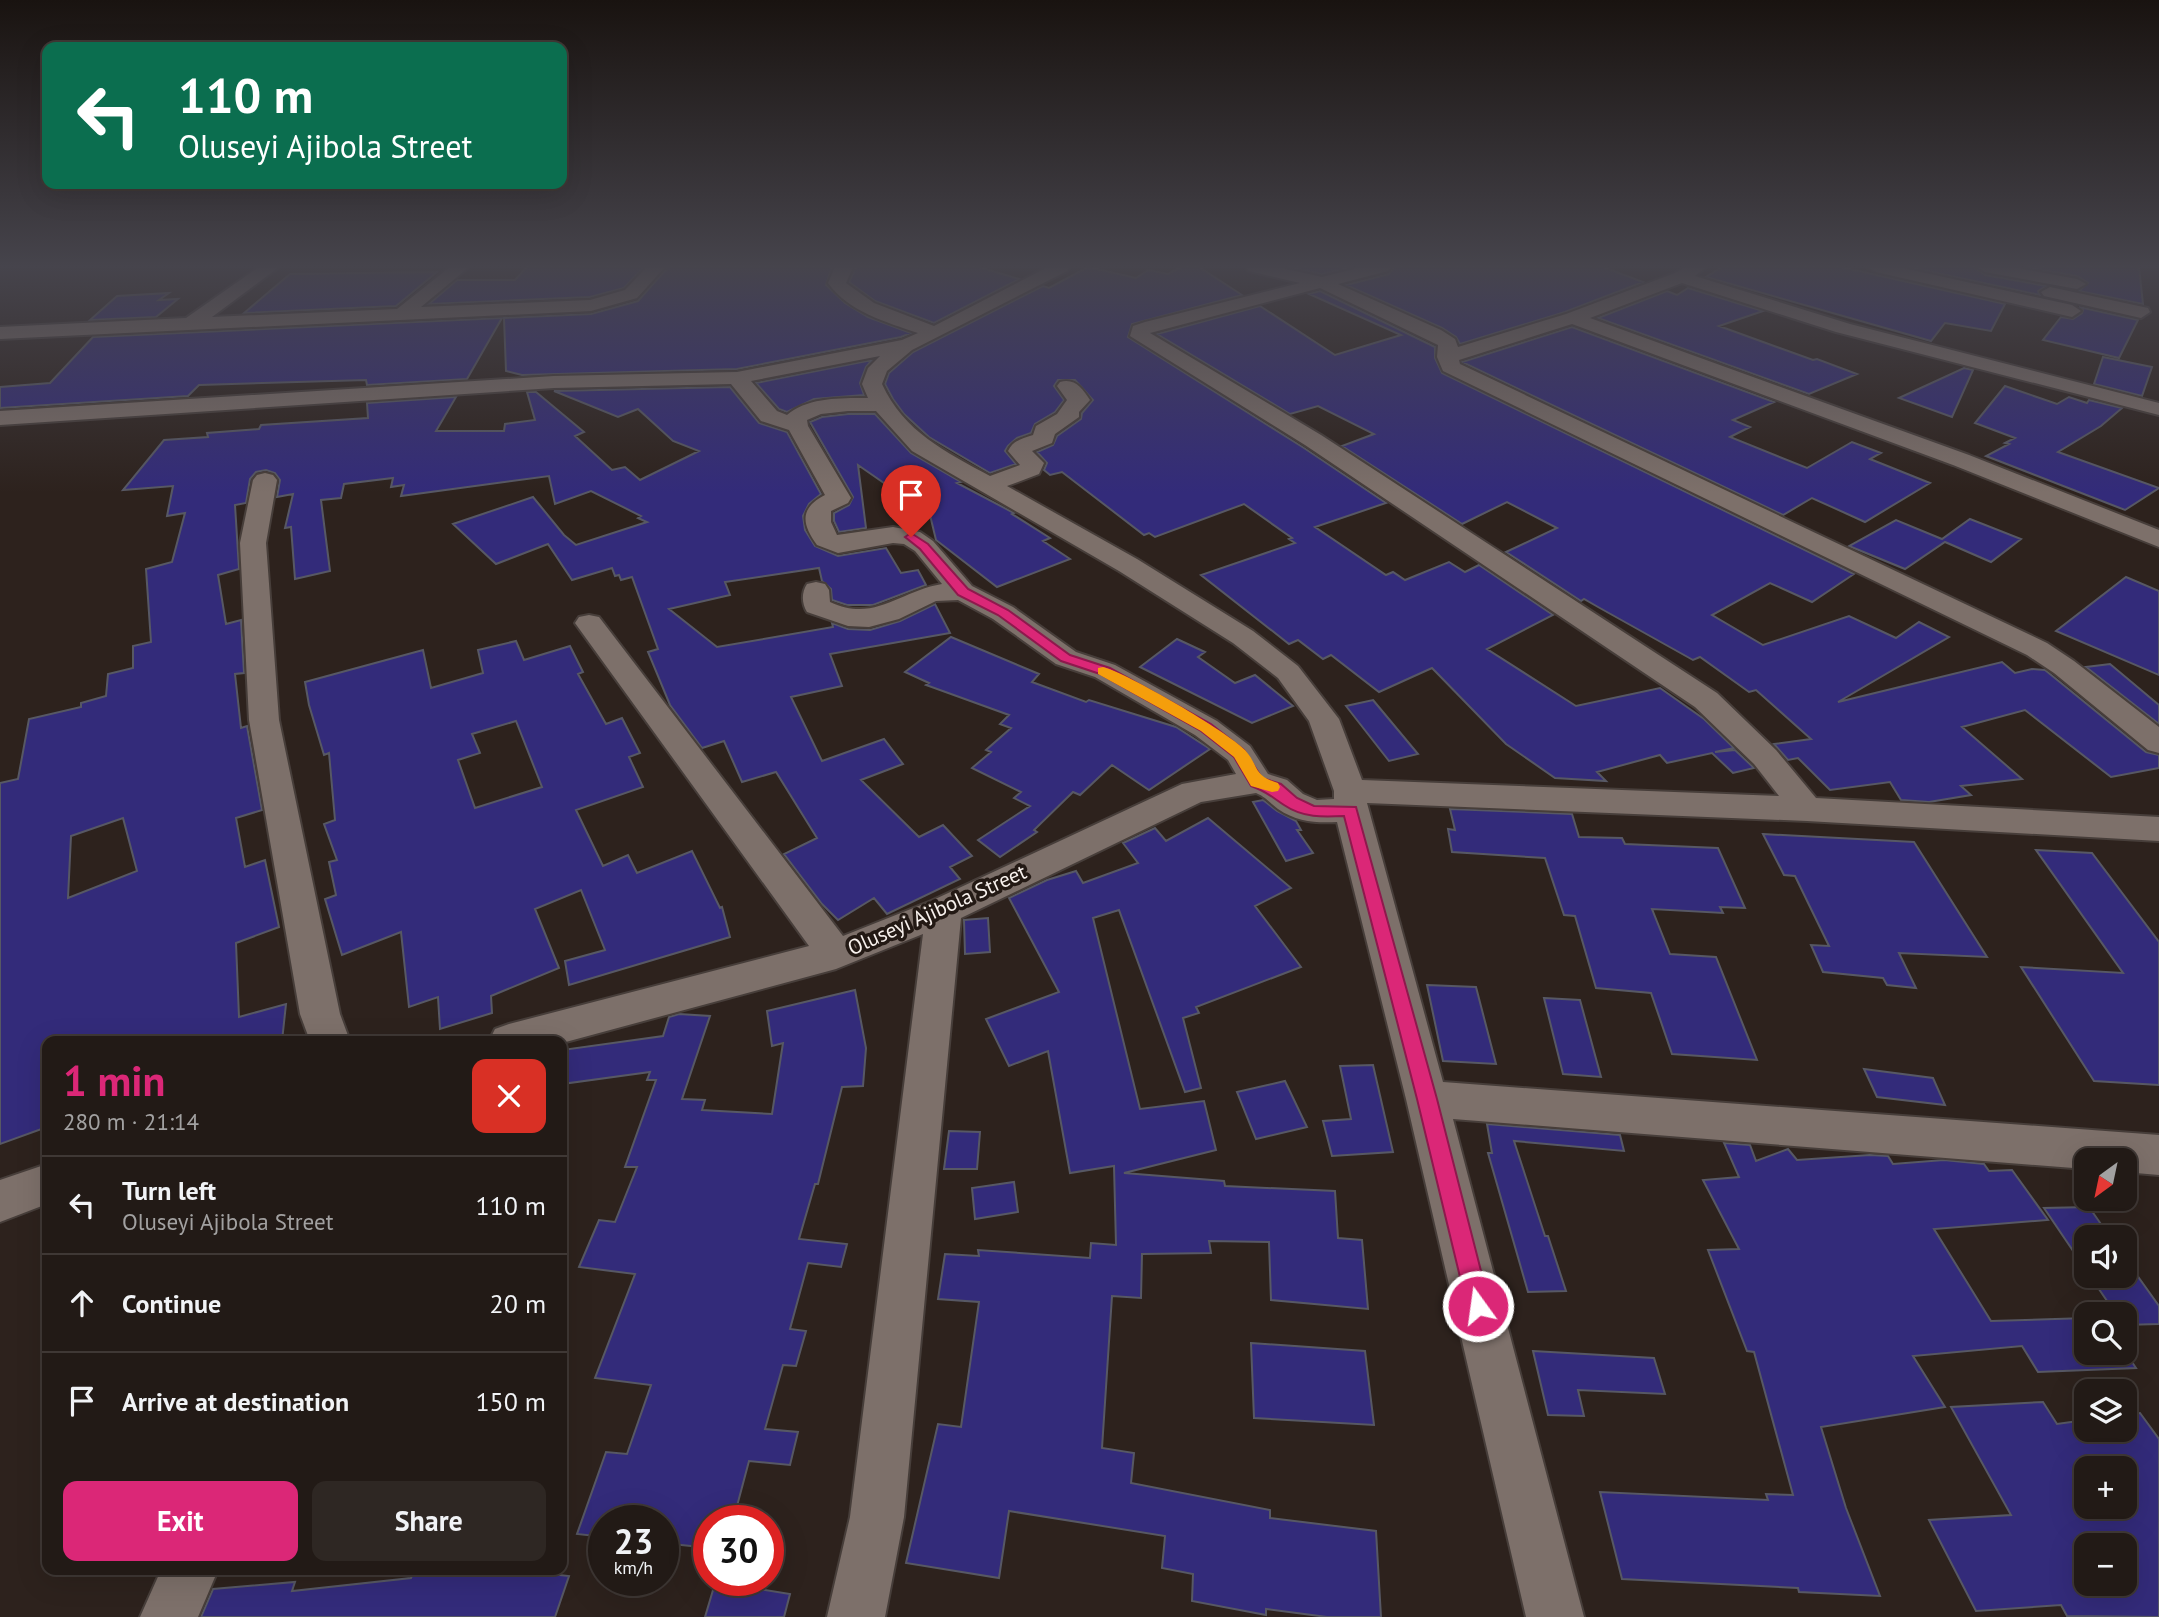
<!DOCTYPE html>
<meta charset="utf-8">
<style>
:root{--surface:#221a16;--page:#2e2723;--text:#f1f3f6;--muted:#a2a1a1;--line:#3f3835;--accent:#db2777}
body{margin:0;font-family:"PT Sans",sans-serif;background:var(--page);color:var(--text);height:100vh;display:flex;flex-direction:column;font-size:26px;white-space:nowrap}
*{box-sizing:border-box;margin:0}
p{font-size:23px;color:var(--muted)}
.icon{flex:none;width:38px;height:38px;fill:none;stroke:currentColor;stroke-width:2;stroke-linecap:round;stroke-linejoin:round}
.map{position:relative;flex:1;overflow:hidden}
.panel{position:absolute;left:42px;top:1036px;width:525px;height:539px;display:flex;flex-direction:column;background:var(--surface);border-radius:14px;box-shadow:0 7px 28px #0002,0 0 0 2px var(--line)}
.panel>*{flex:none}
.hud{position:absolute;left:42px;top:42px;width:525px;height:147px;border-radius:14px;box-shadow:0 7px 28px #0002,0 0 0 2px var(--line);background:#0b6e4f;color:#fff;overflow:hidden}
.needle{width:46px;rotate:213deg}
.tools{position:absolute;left:2074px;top:1148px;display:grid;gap:14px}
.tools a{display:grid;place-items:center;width:63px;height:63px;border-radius:14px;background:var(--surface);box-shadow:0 7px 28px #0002,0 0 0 2px var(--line);font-size:35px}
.speed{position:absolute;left:588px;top:1505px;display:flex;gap:14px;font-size:35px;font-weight:700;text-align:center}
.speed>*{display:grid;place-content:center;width:91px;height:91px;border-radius:50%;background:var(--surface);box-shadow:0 7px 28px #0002,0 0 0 2px var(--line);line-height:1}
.speed small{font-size:18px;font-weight:400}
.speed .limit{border:10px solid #d22;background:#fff;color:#111}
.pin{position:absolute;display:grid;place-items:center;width:60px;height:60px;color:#fff;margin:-72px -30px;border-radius:50% 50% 50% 0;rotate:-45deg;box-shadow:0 0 7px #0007}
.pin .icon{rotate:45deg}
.me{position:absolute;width:77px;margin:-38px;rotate:346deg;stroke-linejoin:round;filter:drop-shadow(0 0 5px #0008)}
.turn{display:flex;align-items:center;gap:24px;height:147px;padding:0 21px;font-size:32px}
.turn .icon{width:91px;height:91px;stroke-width:2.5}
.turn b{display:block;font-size:49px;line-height:60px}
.round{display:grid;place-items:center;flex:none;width:74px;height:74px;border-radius:14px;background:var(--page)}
.summary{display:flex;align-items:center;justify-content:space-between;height:119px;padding:0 21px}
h1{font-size:42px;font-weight:800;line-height:52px;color:var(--accent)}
.action{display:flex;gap:14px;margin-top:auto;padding:14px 21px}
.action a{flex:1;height:80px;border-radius:14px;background:var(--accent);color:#fff;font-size:28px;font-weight:800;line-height:80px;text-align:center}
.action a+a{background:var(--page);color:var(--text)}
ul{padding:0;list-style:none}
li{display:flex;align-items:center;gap:21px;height:98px;padding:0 21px;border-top:2px solid var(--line)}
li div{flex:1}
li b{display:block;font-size:26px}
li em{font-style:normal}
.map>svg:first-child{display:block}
.building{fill:#332b7a;stroke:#575864;stroke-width:2;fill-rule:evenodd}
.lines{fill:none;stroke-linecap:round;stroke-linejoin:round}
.minor-casing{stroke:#473e3a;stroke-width:4}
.minor{fill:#7d706a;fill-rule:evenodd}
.route{fill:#db2777;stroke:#8e194d;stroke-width:2}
.slow{fill:#f59e0b}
.labels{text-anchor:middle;stroke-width:7;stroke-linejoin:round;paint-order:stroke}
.street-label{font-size:21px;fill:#f8f1ed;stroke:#231914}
</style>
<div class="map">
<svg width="2159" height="1617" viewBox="0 0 2159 1617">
<rect width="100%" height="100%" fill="#2d221d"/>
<!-- building -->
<path class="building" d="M527 267H644L624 288 590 297 429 304 457 280H515Z
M668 267H832L826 285 845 303 868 317 911 333 901 337 737 369 522 375 506 371 504 318 591 314 638 301Z
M856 267H979L1019 279 934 323 875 301 849 282Z
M1088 267 1136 278 1148 270 1168 274 1181 267H1199L1242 295 1132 324 1128 337 1304 448 1386 503 1315 527 1386 575 1393 572 1405 580 1449 562 1465 572 1479 565 1553 615 1487 649 1576 706 1660 688 1704 719 1734 748 1715 752 1735 750 1754 768 1733 773 1712 753 1667 763 1660 755 1597 772 1606 781 1555 778 1506 744 1432 668 1379 692 1331 655 1323 659 1298 640 1289 644 1201 575 1295 543 1289 539 1292 538 1244 504 1155 537 1149 533 1144 535 1062 472 1050 475 1044 470 1047 463 1037 452 1053 445 1057 436 1081 419 1082 413 1093 400 1075 380H1058L1054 386 1064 400 1055 412 1035 424 1031 433 1017 438 1008 446 1005 451 1016 464 990 473 929 437 904 414 893 399 885 384 889 373 913 352 1043 286 1049 288Z
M1288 267H1352L1322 274Z
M1394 267H1603L1643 282 1565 312 1460 344 1456 337 1442 328 1346 285 1389 274Z
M1722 267H1841L2005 304 1991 331 1945 323 1931 341 1706 277Z
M1909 267H1974L1985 275 2046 286 2038 291 2040 295Z
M2025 267H2139L2143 304 2079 291 2088 283 2077 276Z
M437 272 396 306 244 313 290 274Z
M1688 288 1763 311 1719 326 1813 360 1817 359 1857 374 1809 394 1598 318 1667 291 1677 295Z
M1320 291 1435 347V358L1442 373 1854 574 1812 602 1770 583 1712 615 1763 645 1849 616 1896 638 1919 622 1949 637 1838 702 2002 662 2015 673 2032 669 2045 670 2146 752 2159 755V768L2111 777 2025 710 1962 727 2022 779 1961 786 1971 795 1929 802 1901 800 1890 782 1830 790 1798 758 1788 760 1774 744 1811 739 1756 690 1749 692 1700 657 1693 660 1598 607 1584 599 1581 601 1506 552 1557 528 1507 502 1462 524 1342 446 1374 434 1318 406 1290 414 1157 334 1260 306 1335 355 1401 335 1309 294Z
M169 293 159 300 178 299 156 317 90 320 117 296Z
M2079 307 2138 320 2119 358 2043 340 2061 317 2073 319 2082 313 2083 310Z
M502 318 467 379 367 385 366 380 199 385 188 396 0 408V387L50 383 93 337Z
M1572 327 1774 402 1733 420 1750 427 1730 437 1807 468 1852 442 1881 453 1870 459 1930 483 1865 522 1812 498 1783 515 1462 362Z
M2103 357 2152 367 2142 396 2094 384Z
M872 360 866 367 860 383 864 395 814 399 787 412 779 409 756 383Z
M1964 368 1973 370 1952 417 1899 398Z
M2005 386 2057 404 2069 397 2087 403 2089 400 2122 408 2101 426 2058 452 2159 488 2125 510 1986 456 2009 444 2005 443 2015 438 1975 423Z
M730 387 759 423 787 432 821 494 809 504 803 516 805 530 815 546 838 556 886 548 901 573 918 570 926 585 873 605H847L832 600 831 589 822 581 819 568 725 582 730 595 669 609 717 647 833 627 832 623 848 629 870 630 900 621 935 604 950 633 830 654 842 686 791 697 822 761 884 739 903 764 861 780 919 837 943 825 972 856 950 867 960 879 887 914 874 898 838 920 822 904 784 854 817 838 776 772 742 782 724 741 702 748 670 705 648 652 658 649 632 577 621 580 619 575 615 576 612 568 572 580 548 544 496 564 453 524 533 497 564 535 576 545 647 522 638 518 641 516 591 491 555 504 549 476 401 496 404 485 391 487 393 478 344 484 341 498 321 500 330 571 295 579 291 527 285 528 293 494 277 497 280 480 275 473 266 470 256 472 250 479 246 503 235 505 239 569 218 575 226 624 241 620 244 673 235 674 241 728 247 726 262 810 236 818 245 867 265 860 279 927 236 943 239 1017 286 1004 282 1041H47V1127L0 1144V783L18 779 29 719 81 707V703L106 696 108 674 133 668V646L151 642 146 569 172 562 185 513 167 516 173 486 123 490 164 440 208 437 207 433 259 429 261 425 368 418 367 403 456 397 436 431H504L505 424 535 420 527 392H536L584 432 575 436 612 470 625 467 640 480 699 451 673 441 638 409 618 417 554 391ZM123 818 137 871 68 898 71 836Z
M848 414H875L911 453 961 482 957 483 1014 513 1012 514 1050 538 1043 541 1070 559 997 587 936 540 930 515 858 465 866 528 839 532 834 521V513L849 505 853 497 810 422 822 417Z
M1970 519 2021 539 1991 562 1945 542 1905 569 1849 546 1896 520 1942 539Z
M2126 577 2159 591V675L2056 631Z
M951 637 1039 674 1032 682 1086 702 1089 700 1176 727 1210 749 1149 790 1112 765 1080 795 1073 792 1034 830 1037 832 1000 857 978 840 1030 806 1014 798 1021 792 972 768 991 752 986 750 1011 728 1000 724 1009 715 926 685 929 683 905 672Z
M1177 639 1205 652 1198 657 1235 683 1255 675 1293 706 1252 723 1140 667Z
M516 641 524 660 570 646 583 672 578 674 606 724 622 718 640 753 629 757 643 787 576 810 603 866 628 855 637 873 692 851 720 908 722 907 730 937 569 985 565 961 605 950 581 890 535 909 559 968 491 996 492 1013 440 1029 438 997 409 1007 401 932 342 955 325 899 336 895 329 862 337 860 324 824 335 820 329 753 324 755 309 705 305 682 423 650 431 688 483 673 478 650ZM516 721 542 787 475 808 458 760 480 753 472 734Z
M2110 664 2159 705V724L2086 667Z
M1373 700 1418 754 1389 761 1346 706Z
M1263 800 1277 811 1296 821 1301 830H1297L1313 853 1286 861 1253 802Z
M1450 809 1572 814 1579 837 1622 838 1625 844 1718 848 1745 908 1720 907 1723 913 1652 909 1670 954 1716 957 1757 1060 1672 1054 1651 993 1596 988 1575 916 1564 915 1545 858 1452 852 1448 829 1455 830Z
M1208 818 1291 888 1255 906 1301 967 1196 1007 1199 1013 1183 1018 1201 1088 1185 1092 1119 910 1093 918 1140 1109 1204 1101 1216 1150 1124 1173 1224 1181 1225 1186 1335 1191 1338 1238 1362 1240 1368 1309 1271 1300 1269 1242 1209 1241 1211 1253 1142 1254 1141 1298 1112 1296 1102 1448 1134 1453 1131 1483 1270 1510V1518L1376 1531 1381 1617H1327L1266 1609V1615L1192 1601 1193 1574 1162 1568 1165 1536 1009 1511 999 1578 906 1563 938 1424 961 1427 979 1302 938 1299 945 1254 979 1256 978 1250 1090 1258 1091 1243 1116 1245 1114 1166 1070 1173 1048 1051 1009 1066 986 1019 1059 992 1009 898 1047 880 1076 871 1083 883 1138 863 1123 843 1155 828 1166 841Z
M1763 834 1914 842 1987 957 1899 953 1916 988 1887 985 1883 978 1823 972 1811 945 1829 946 1795 876 1784 875Z
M2036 850 2092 853 2159 942V1085L2094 1081 2021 967 2123 973Z
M988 918 990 952 965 954 964 920Z
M1427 985 1476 987 1496 1064 1443 1061Z
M855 990 866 1048 863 1086 842 1087 818 1184H815L799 1239 847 1244 841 1267 808 1263 790 1329 806 1331 796 1366 783 1365 765 1429 798 1432 790 1465 749 1461 733 1521H709V1548L663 1543V1521H604V1537L577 1534 606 1452 627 1454 651 1385 595 1378 635 1274 579 1267 599 1220 615 1222 637 1167H625L656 1080H647L650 1072 562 1084V1050L663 1036 669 1017 679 1014 710 1016 682 1099 705 1100 702 1110 772 1114 783 1043 772 1046 767 1011Z
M1544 998 1580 1000 1601 1077 1563 1074Z
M1373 1065 1393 1152 1332 1156 1323 1121 1351 1119 1340 1066Z
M1864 1069 1933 1078 1945 1105 1877 1097Z
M1285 1081 1307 1127 1256 1139 1237 1092Z
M1487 1124 1620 1135 1624 1151 1514 1141 1545 1236H1548L1566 1291 1528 1292 1488 1153H1492Z
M949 1131 980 1132 977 1169H944Z
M1724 1143 1750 1145 1756 1161 1788 1149 1797 1160 1870 1155 1888 1156 1893 1164 1944 1160 1984 1164 1989 1171 2012 1170 2048 1220 1934 1229 1991 1321 2086 1318V1353H2124V1350L2136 1368 2038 1372 2022 1346 1913 1356 1945 1407 1821 1427 1846 1508 1880 1596 1799 1592 1798 1588 1622 1579 1600 1492 1768 1500 1766 1494 1793 1495 1754 1352 1747 1351 1708 1250 1739 1249 1703 1180 1739 1177Z
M1014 1182 1018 1212 975 1219 972 1188Z
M2089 1207 2110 1237H2086V1270L2044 1208Z
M2124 1257 2159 1306V1324L2124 1325V1314H2116L2090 1276H2124Z
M1251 1343 1365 1351 1374 1425 1254 1418Z
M1533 1351 1654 1358 1665 1394 1578 1390 1584 1416 1548 1415Z
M2043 1402 2057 1424 2086 1420V1430H2124V1415L2140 1413 2159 1439V1617L2067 1616 2061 1605 1976 1611 1929 1520 2011 1515 1951 1407ZM2086 1468H2124V1507H2086ZM2086 1545H2124V1584H2086Z
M414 1570H513L569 1576 555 1617H201L213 1589 295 1582 292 1591 411 1578Z
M716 1580H748L746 1587 790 1594 784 1617H705Z"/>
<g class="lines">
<defs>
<path id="minor" d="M259 267H279L212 317 397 309 450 267H469L421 307 590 300 625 290 647 267H665L637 298 591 311 0 339V327L186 318Z
M835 267H853L846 283 874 303 934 326 1048 267H1070L1067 271 912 350 887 371 882 384C904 432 946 452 990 476L1020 465 1008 451C1013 440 1022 439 1033 435L1036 426 1057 414 1067 400 1057 386 1060 382C1075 378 1082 388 1090 400L1079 412V417L1055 434 1052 443 1032 451 1044 463 1039 474 1007 486 1137 559 1253 631 1298 666 1339 719 1362 780 1779 796 1754 764 1695 707 1305 445 1130 336 1133 326 1145 322 1300 283 1249 271 1246 267H1277L1322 277 1362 267H1391L1388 271 1338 284 1441 330 1455 339 1458 347 1566 314 1675 273 1685 267H1706L1695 276 1850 324 2159 403V415L1836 332 1682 283 1590 318 1969 455 2159 530V547L1953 465 1572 324 1459 360 1460 364 2047 643 2074 661 2159 727V753L2148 750 2054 673 2027 655 1443 371 1437 357 1438 345 1320 288 1150 333 1321 435 1717 693 1776 750 1816 798 2159 817V841L1807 821 1367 803 1443 1082 2159 1135V1175L2124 1172V1160H2086V1169L1453 1119 1584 1617H1526L1406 1099 1337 822C1316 823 1297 822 1278 809 1270 803 1266 797 1256 793L1201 802 961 918 904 1517 885 1617H827L850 1517 923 934 836 969 562 1043V1041H489L495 1029 509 1024 809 946 575 623 579 617 589 615 599 617 843 936 931 901 1182 784 1236 774 1228 760 1195 735 1095 677 1056 664 993 619 958 600 936 601 899 619 869 627 848 626 807 612C802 604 801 593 807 584L816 582 825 584 829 590 830 602C875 623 899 591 942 584L915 551 904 544 893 543 838 553 817 545C801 523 800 508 825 495L789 430 761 421 731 384 554 388 0 425V411L554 376 737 372 902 340 918 333C886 322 849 312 828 283ZM880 356 868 368 862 384 868 398C843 398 807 397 787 415L777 411 751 381ZM848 411H876L912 451 1119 571 1233 643 1278 678 1309 721 1334 791V799L1317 800 1303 794 1287 780 1268 774 1250 746 1217 721 1115 665 1076 652 1013 607 972 586 933 541 920 532 893 527 837 535 831 522V511L848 503 851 498 808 426 807 420 821 414Z
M1867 267H1898L2072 305 2081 311 2072 317 1876 272Z
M1976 267H2012L2077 279 2086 284 2077 289 1985 272Z
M2050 287 2148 308 2150 312 2141 318 2044 296 2041 292Z
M265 473 273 475 277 480 266 543 279 720 340 1014 350 1041H310L300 1014 249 720 240 543 253 480 257 475Z
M47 1164V1204L0 1222V1180Z
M161 1570H218L198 1617H140Z"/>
</defs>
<!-- minor casing -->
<use href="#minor" class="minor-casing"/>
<!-- minor -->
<use href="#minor" class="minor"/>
</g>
<!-- sky -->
<linearGradient id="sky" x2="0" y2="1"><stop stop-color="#191310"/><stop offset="0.54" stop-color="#46444c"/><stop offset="1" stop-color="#46444c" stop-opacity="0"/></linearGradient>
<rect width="2159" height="493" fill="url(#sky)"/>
<!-- route -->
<path class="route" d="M911 533 928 544 968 589 1008 610 1070 655 1110 668 1211 724 1244 750 1262 778 1281 784 1297 798 1314 806 1356 807 1437 1099 1490 1306 1486 1314 1478 1318 1470 1314 1467 1306 1417 1099 1344 816C1323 817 1303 818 1284 805 1272 797 1266 791 1251 786L1234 757 1201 731 1100 674 1061 661 998 615 958 595 920 549 905 537Z"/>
<!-- slow -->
<path class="slow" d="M1103 667C1127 673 1228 732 1245 750 1260 767 1252 775 1278 783L1280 787 1278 791 1272 792 1251 786 1234 757 1201 731 1098 674V668Z"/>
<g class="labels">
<!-- street labels -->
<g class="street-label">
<text transform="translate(937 910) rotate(-24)" y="7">Oluseyi Ajibola Street</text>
</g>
</g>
</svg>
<div class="tools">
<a><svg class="needle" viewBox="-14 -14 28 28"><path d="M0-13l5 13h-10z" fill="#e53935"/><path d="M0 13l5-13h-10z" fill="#a2a1a1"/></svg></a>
<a><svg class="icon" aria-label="sound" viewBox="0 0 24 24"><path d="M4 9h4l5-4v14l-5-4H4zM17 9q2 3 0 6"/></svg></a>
<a><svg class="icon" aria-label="search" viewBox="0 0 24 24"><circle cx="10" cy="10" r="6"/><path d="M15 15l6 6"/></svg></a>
<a><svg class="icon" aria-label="layers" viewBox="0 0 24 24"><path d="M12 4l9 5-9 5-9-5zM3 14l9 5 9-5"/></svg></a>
<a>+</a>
<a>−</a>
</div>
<div class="speed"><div>23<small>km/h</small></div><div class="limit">30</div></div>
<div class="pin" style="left:911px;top:537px;background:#d93025"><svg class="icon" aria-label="arrive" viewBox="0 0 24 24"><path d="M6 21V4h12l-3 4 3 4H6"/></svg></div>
<svg class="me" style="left:1478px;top:1306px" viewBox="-20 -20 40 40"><circle r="17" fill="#db2777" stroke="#fff" stroke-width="3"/><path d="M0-11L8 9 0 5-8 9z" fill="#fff"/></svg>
<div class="hud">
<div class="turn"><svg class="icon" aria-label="left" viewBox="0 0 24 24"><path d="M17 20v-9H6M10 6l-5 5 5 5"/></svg><div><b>110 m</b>Oluseyi Ajibola Street</div></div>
</div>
<section class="panel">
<div class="summary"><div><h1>1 min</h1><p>280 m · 21:14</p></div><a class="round" style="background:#d93025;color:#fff"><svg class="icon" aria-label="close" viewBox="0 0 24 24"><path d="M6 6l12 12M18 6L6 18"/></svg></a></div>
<ul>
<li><svg class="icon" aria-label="left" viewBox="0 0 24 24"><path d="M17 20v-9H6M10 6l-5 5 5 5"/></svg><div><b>Turn left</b><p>Oluseyi Ajibola Street</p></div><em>110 m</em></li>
<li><svg class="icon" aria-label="ahead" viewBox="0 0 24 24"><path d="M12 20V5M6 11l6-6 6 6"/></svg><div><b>Continue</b></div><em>20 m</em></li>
<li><svg class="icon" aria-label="arrive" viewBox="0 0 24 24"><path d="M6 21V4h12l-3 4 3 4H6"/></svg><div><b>Arrive at destination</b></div><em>150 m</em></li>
</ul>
<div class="action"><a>Exit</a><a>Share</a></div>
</section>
</div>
